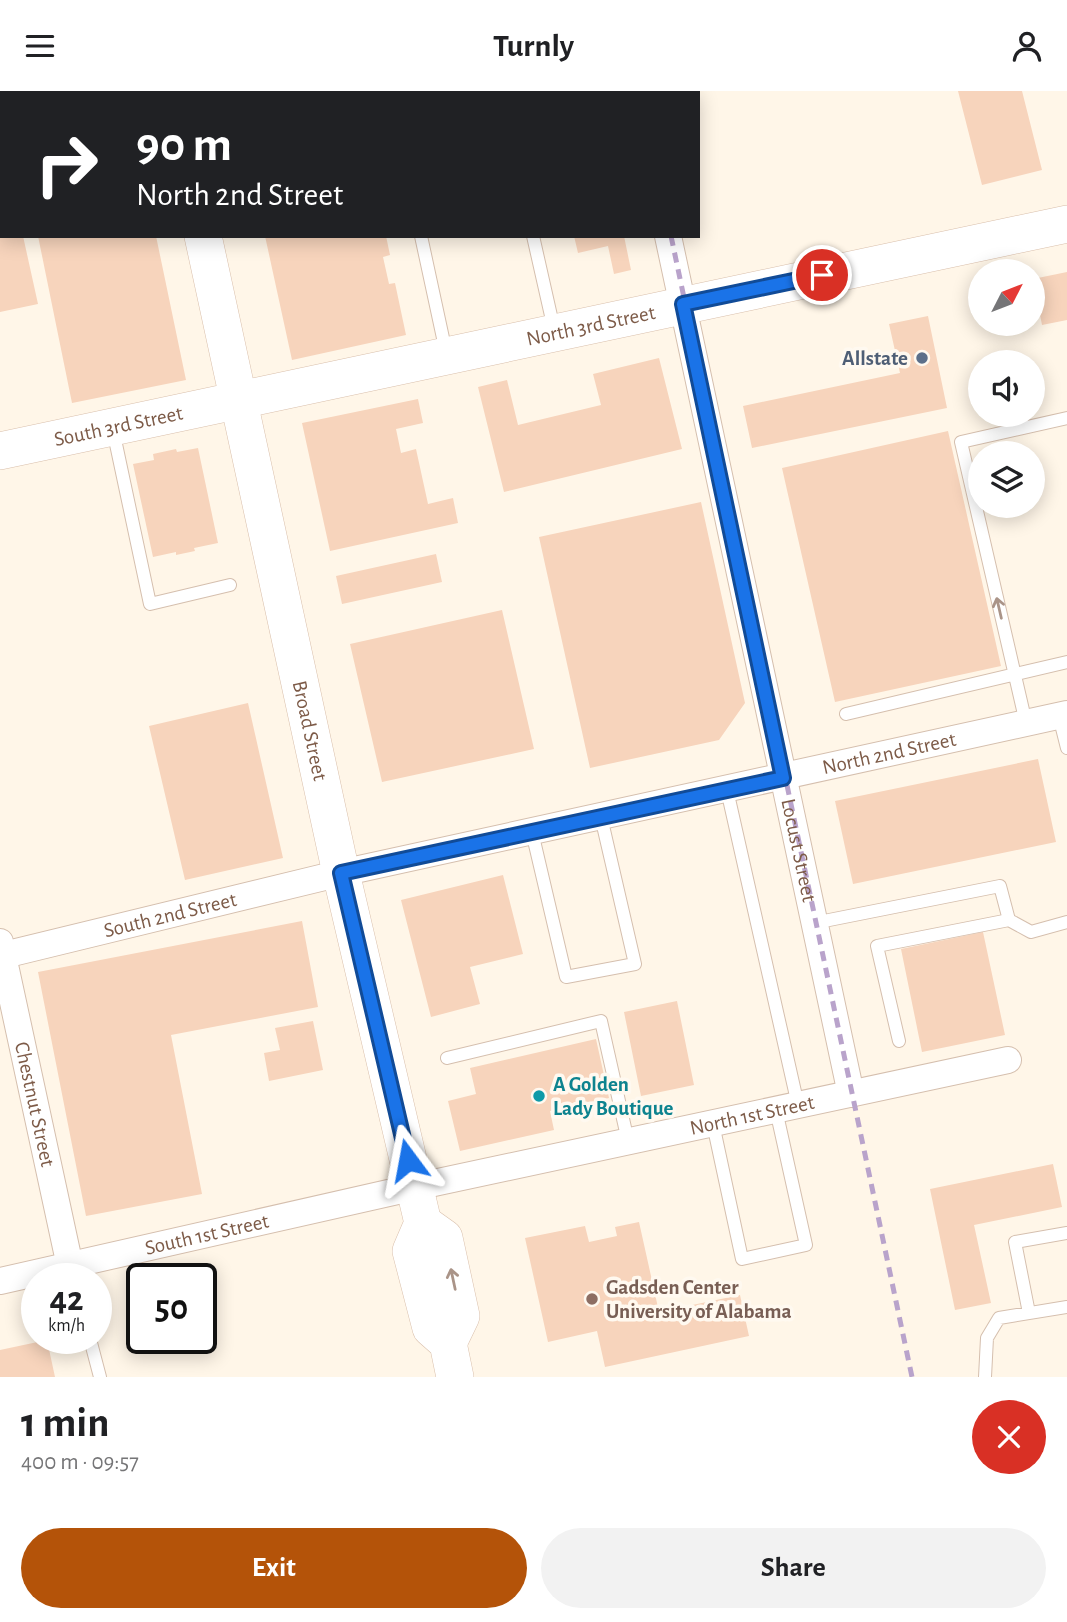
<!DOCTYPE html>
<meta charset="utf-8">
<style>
:root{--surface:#fff;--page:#f2f2f2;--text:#202124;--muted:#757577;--accent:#b45309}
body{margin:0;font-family:"Alegreya Sans",sans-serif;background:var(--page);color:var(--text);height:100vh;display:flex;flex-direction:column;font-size:26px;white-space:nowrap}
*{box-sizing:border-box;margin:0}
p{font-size:23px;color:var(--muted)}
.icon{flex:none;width:38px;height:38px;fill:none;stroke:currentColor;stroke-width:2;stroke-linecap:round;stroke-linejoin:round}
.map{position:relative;height:1286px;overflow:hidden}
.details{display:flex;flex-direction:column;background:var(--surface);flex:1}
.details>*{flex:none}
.hud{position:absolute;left:0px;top:0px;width:700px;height:147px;box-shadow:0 4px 18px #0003;background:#202124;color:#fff;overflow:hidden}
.needle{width:46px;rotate:48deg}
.controls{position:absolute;left:968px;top:168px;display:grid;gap:14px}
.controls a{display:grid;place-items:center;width:77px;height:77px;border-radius:50%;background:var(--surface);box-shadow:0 4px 18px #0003;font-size:35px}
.speed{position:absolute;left:21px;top:1172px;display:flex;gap:14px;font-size:35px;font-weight:700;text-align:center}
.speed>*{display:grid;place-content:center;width:91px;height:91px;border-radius:50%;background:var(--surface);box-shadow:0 4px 18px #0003;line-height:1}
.speed small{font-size:18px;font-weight:400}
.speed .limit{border:4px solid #111;border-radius:10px;background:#fff;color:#111}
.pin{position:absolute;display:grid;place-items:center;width:60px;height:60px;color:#fff;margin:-30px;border:4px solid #fff;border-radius:50%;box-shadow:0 2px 7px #0007}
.me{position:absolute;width:77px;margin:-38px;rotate:347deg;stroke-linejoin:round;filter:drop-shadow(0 0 5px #0008)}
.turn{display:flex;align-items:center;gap:24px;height:147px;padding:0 21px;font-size:32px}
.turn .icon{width:91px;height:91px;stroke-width:2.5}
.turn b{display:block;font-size:49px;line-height:60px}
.round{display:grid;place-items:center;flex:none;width:74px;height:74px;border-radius:37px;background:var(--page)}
.headline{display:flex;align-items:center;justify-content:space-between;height:119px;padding:0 21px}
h1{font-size:42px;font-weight:700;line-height:52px}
.action{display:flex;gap:14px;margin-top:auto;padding:14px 21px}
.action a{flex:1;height:80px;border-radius:42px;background:var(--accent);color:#fff;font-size:28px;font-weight:700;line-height:80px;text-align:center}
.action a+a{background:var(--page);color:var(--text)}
header{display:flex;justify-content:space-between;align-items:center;height:91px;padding:0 21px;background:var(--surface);font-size:32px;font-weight:700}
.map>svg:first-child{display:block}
.building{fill:#f7d4bc}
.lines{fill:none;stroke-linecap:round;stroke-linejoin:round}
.service-casing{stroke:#d5bfae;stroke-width:14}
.minor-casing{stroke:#d5bfae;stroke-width:28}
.secondary-casing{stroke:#d9bfab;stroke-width:38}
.service{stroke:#fff;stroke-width:12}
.minor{stroke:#fff;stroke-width:26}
.secondary{stroke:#fff;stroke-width:37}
.rail{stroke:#b9a3cb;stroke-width:5;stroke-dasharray:10 7;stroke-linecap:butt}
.oneway{stroke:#aa9488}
.route-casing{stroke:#114b97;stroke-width:18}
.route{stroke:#1a73e8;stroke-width:12}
.service-dot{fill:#5c6f8a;stroke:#fff9f0;stroke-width:2.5}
.culture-dot{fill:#0f9aa8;stroke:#fff9f0;stroke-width:2.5}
.education-dot{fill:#8d6e63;stroke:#fff9f0;stroke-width:2.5}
.labels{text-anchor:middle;stroke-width:7;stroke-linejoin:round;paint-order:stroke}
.street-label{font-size:21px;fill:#7d5b48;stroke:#fff9f0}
.service-label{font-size:21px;font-weight:bold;fill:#4e5e75;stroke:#fff9f0;text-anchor:end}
.culture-label{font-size:21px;font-weight:bold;fill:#0d838f;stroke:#fff9f0;text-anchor:start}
.education-label{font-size:21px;font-weight:bold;fill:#785e54;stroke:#fff9f0;text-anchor:start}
</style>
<header><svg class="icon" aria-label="menu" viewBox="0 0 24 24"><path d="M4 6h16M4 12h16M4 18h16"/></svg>Turnly<svg class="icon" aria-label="person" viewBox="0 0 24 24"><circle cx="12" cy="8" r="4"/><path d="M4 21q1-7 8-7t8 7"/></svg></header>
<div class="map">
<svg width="1067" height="1286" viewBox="0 0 1067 1286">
<rect width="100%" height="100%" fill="#fff6e8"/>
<!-- building -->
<path class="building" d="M958 0H1022L1042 79 982 94Z
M0 145H23L38 213 0 221Z
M38 145H156L186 289 72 312Z
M265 145H386L390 164 383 166 389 193 395 192 406 244 292 269Z
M574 145H624L631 179 614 183 608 155 578 162Z
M1067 181V229L1042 234 1033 188Z
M928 225 947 317 752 357 743 315 900 282 889 233Z
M659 267 682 358 504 401 478 296 507 289 518 334 601 314 593 283Z
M418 308 423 332 396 338 401 362 416 358 428 413 453 407 458 432 330 460 302 332Z
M948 340 1001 575 835 611 782 377Z
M198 357 218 452 194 457 195 460 176 464V461L153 466 133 373 154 369 153 363 176 358 177 361Z
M701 411 745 612 719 649 590 677 539 446Z
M436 463 442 491 342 513 336 485Z
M502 519 534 658 382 691 350 553Z
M248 612 283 767 185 789 149 635Z
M1038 668 1056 751 853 793 835 710Z
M503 784 523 863 470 876 480 913 431 926 401 809Z
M302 830 318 916 171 944 202 1103 86 1125 38 881Z
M983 841 1005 944 922 961 901 858Z
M677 910 694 994 641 1005 624 921Z
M313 930 323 979 269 990 264 962 280 959 275 937Z
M596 948 609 1007 550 1020 554 1039 460 1060 448 1010 476 1003 470 977Z
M1053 1073 1062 1116 974 1134 991 1212 955 1219 930 1098Z
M639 1131 659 1221 740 1204 749 1245 605 1276 597 1240 548 1251 525 1147 585 1135 589 1151 617 1145 615 1136Z
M47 1249 55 1286H0V1259Z"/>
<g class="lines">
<defs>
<path id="service" d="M390 0 391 2
M421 145 446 261
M533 145 554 238
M113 339 150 513 230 494
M846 623 1067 571
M1059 625 1067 657
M1026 632 961 351 1067 327
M727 699 798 1014
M532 741 566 886 635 873 601 726
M814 832 1000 795 1009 829
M899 950 877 855 1009 829 1031 841 1067 831
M447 967 601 930 628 1050
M713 1033 742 1168 806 1154 776 1019
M1029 1222 1015 1151 1067 1142
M90 1248 100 1286
M985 1286 987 1247 999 1227 1067 1216"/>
<g id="minor">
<path d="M637 0V2"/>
<path id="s1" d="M668 145 851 1003"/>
<path id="s2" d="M0 851 70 1175"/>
<path id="s3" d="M0 865 341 782 1067 623"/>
<path id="s4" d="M0 1190 415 1096 1008 969"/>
</g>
<g id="secondary">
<path d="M173 0 174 2"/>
<path id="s5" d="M203 145 341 782 423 1132 411 1160 431 1237 448 1252 455 1286"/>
<path id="s6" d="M0 360 1067 133"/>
<path d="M423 1132 444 1147 461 1225 448 1252"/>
</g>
</defs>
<!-- service casing -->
<use href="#service" class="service-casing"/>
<!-- minor casing -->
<use href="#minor" class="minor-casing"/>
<!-- secondary casing -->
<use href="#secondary" class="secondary-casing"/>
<!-- service -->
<use href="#service" class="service"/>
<!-- minor -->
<use href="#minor" class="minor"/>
<!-- secondary -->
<use href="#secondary" class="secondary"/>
<!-- rail -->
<path class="rail" d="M640 0V2
M671 145 912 1286"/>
</g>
<!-- one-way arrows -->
<defs><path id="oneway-shaft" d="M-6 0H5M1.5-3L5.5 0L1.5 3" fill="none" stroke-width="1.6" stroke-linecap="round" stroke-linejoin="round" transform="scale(1.75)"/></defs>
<g class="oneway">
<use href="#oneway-shaft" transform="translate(999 517) rotate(-103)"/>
<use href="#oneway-shaft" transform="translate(453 1188) rotate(-102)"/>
</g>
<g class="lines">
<defs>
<path id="route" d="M408 1069 341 782 783 687 683 213 822 184"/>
</defs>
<!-- route casing -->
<use href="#route" class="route-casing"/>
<!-- route -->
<use href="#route" class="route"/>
</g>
<!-- markers -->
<circle class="service-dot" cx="922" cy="267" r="7"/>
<circle class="culture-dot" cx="539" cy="1005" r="7"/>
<circle class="education-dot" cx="592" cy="1208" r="7"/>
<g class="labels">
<!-- street labels -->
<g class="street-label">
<text dy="7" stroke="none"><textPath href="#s6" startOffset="604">North 3rd Street</textPath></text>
<text dy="7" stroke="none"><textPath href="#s6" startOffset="121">South 3rd Street</textPath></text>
<text dy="7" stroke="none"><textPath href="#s5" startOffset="506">Broad Street</textPath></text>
<text dy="7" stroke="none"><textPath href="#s3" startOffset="912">North 2nd Street</textPath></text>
<text dy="7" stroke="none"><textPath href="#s1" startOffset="628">Locust Street</textPath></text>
<text dy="7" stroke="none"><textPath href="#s3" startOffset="175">South 2nd Street</textPath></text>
<text dy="7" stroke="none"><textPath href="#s2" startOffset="166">Chestnut Street</textPath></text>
<text dy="7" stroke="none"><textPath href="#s4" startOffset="770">North 1st Street</textPath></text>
<text dy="7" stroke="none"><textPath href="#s4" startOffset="212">South 1st Street</textPath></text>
</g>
<!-- service labels -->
<g class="service-label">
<text x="908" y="274">Allstate</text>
</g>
<!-- culture labels -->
<g class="culture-label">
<text x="553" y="1000">A Golden<tspan x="553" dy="24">Lady Boutique</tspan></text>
</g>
<!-- education labels -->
<g class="education-label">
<text x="606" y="1203">Gadsden Center<tspan x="606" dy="24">University of Alabama</tspan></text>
</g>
</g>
</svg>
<div class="controls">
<a><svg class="needle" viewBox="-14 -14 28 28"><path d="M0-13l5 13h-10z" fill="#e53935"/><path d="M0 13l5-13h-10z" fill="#757577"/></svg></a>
<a><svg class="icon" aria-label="sound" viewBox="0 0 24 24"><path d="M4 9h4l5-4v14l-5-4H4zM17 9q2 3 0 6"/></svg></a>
<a><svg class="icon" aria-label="layers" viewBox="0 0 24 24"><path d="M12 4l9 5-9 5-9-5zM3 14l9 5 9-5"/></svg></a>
</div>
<div class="speed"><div>42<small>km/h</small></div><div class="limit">50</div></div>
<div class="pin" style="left:822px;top:184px;background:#d93025"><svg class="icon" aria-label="arrive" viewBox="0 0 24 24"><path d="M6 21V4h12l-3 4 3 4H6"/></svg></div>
<svg class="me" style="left:408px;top:1069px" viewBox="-20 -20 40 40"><path d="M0-17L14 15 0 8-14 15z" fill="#1a73e8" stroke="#fff" stroke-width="4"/></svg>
<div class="hud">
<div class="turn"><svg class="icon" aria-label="right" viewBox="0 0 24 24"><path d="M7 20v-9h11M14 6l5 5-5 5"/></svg><div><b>90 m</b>North 2nd Street</div></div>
</div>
</div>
<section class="details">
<div class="headline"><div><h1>1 min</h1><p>400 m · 09:57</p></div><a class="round" style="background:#d93025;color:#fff"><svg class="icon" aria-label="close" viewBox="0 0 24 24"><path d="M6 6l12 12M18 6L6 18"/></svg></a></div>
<div class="action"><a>Exit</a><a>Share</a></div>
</section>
